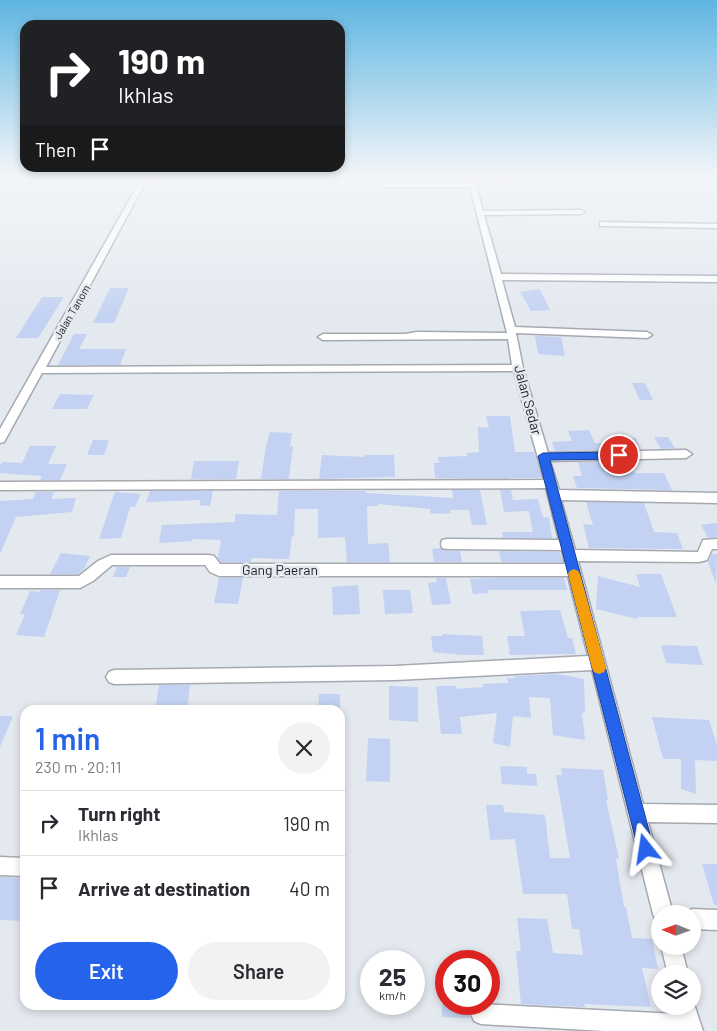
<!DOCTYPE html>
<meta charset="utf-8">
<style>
:root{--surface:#fff;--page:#f2f2f3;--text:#2b2b33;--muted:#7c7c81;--line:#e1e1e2;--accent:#2563eb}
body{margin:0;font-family:Barlow,sans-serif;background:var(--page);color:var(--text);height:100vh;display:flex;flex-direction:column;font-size:19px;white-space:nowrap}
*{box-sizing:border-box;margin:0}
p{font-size:16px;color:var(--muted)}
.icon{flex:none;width:28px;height:28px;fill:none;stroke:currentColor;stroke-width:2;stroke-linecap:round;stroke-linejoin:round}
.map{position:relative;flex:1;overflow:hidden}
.sheet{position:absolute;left:20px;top:705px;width:325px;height:305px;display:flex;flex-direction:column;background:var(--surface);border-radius:15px;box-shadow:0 2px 8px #0003}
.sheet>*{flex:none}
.banner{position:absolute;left:20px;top:20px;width:325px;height:152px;border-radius:15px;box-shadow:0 2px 8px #0003;background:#202124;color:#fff;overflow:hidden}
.needle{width:32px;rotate:271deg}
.fabs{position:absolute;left:651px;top:905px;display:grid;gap:10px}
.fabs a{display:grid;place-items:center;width:50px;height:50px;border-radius:50%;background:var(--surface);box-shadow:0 2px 8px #0003;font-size:25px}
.speed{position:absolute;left:360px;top:950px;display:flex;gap:10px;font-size:25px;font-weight:700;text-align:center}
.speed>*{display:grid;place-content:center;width:65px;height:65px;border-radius:50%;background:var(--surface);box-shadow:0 2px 8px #0003;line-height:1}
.speed small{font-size:12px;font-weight:400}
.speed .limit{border:8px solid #d22;background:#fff;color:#111}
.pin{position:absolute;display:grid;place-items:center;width:42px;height:42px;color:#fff;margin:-21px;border:2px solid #fff;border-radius:50%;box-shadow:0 1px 5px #0007}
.me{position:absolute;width:55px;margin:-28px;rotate:345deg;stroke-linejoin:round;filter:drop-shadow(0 0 4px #0008)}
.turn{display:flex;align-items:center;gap:18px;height:105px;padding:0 15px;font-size:22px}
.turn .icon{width:65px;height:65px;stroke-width:2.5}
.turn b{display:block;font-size:35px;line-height:42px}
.then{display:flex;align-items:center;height:48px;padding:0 15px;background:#0003;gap:10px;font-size:19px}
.round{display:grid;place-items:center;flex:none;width:52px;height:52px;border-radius:26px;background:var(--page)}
.headline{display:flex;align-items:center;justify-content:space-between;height:85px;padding:0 15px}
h1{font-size:30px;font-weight:600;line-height:38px;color:var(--accent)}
.button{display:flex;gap:10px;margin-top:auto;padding:10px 15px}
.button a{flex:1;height:58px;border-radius:30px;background:var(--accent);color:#fff;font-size:20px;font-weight:600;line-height:58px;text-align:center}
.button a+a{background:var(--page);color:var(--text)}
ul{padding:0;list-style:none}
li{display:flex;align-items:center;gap:15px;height:65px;padding:0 15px;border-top:1px solid var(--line)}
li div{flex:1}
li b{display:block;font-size:19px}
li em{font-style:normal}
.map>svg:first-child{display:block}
.building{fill:#c3d2f2}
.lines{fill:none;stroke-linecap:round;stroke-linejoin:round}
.minor-casing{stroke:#a5a9b0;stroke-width:3}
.minor{fill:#fff;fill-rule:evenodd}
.route{fill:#2563eb;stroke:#184099}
.slow{fill:#f59e0b}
.labels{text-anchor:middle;stroke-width:5;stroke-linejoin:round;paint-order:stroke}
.far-street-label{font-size:11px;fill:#1f2023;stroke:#e4e8ef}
.street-label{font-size:14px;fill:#1f2023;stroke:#e4e8ef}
</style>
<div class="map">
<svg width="717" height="1031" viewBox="0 0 717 1031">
<rect width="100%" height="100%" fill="#e4e8ef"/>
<!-- building -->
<path class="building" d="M110 288H129L114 323H93Z
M540 289 550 310 531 311 520 292Z
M42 297H64L38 338H16Z
M74 334H87L79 349H126L120 365H58Z
M535 336 561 337 565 356 538 354Z
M632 383H645L653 400H640Z
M60 394 94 395 87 409H52Z
M486 416H510L515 452H534L542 478H435L434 463H439L438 457 467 456V453L479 452 478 427 489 428Z
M589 430 595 443H621L619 438H636L640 449 555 451 552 442 572 441 568 431Z
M270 432 292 433 290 446H293L289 479H261L266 446Z
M654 437H668L675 448 661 449Z
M93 440H109L104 455H87Z
M30 446H56L48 464H67L60 480H40L42 476 0 473V466L2 462 22 463Z
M322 455 365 457V455H394L395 477 319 479Z
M194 461H239L236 479H191Z
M629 461 634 473H664L672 490 577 488 573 476H582L578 462Z
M452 490H480L487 525H472L469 510H450L451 513 441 514 430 513V509L378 504V506H367L368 544 388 543 390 562H347L345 537 318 538V509H295L294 535 292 536 289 559 252 558 251 562H221L218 558 221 540 192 539V541L159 543 162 525 235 522V514L277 515 279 491H366V493L453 498Z
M500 490H511L513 500 538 499 543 517 549 518 552 538H503L502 532H533L529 511 504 512Z
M150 491H213L210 506 199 505 201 500 146 502Z
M36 492H54L51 499 76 498 72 512 16 517 0 554V501L33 499Z
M115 492 141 494 135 507H130L121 538 99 539Z
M586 502 644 503 654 532 677 533 683 549 589 548 583 524 593 525Z
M717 523V537L708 538 701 525Z
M440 548 447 551H460L462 562H434L432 549Z
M499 551 560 552 563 562H501Z
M61 553 90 556 84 569 78 574H50Z
M712 554H717L716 584 708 562Z
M117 567H130L126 577H113Z
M636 574H661L677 617H637V619L596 609 598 576 640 587Z
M219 578H243L238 604 214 603Z
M436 578H446L451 604 432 605 428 583 437 582Z
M498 578H564L567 590H488L489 593 473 594 470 579Z
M358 585 360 614 333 615 332 587Z
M41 590H60L44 637 16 635 25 614H20L30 591 40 592Z
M383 590H410L413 613 385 614Z
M560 610 568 638H572L576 654 510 655 507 636H525L520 611Z
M442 634 482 636 484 655H463L433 652 431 636H442Z
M661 645 697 646 703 665 666 663Z
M558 674 584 679 585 713H582L585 740 553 735 550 698 529 697 531 718 513 716 510 747 493 743 497 713 460 717 462 734H441L436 686H456L457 689 483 687 482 684 508 683 507 678H515V676Z
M159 685H190L187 710H155Z
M389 686 418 687V722L389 720Z
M319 694H340V710H318Z
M0 716H13L0 747Z
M652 717 709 720 717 745V761L695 760 696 794 681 789V759H663Z
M368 738 390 739V782L366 781Z
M500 766 527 767V774H536L537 786 502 784Z
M561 768 603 770 608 800H606L619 859H616L624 907H626L632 938 652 939 658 969 642 968 651 1007 584 1004 585 1007 521 1004 516 951H521L517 918 547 919 553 953 583 955 579 929H572L567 894H523L515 839 490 840 486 805H503L504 812 545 815 550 858H570L556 775H562Z
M702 864H717V905H714Z
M0 877 25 878V921L0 920Z
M442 1004H469L470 1018 442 1017Z"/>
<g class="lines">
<defs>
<path id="minor" d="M467 175H473L483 211 581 210 585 212 581 214 484 215 501 274 717 276V282L502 280 515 327 647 332 652 335 647 338 516 333 523 368 548 453 686 450 692 454 686 458 550 461 559 490 717 493V503L561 500 575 550 698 552 703 540 717 539V549H712L707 560 699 562 578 561 643 804 717 805V823L648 822 673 914H660V922L656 921 653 914 592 670 395 680 114 684 109 682 106 677 109 672 114 670 395 666 588 656 568 576H219L210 572 205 565H112L93 581 80 588H0V576H79L98 561 111 555H209L214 556 220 564H565L562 550 447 549 442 548 441 544 442 540 447 539 559 540 546 488 0 490V482L544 480 514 371 42 373 4 442 0 443V429L139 183 142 181 145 183 46 367 512 365 508 339 323 340 318 337 323 334H405L417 332 507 333 470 187H384L381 185 384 183H469Z
M600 222 717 224V228L603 226H600Z
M0 857 25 858V876L0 875Z
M692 909 717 910V930L692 929V914H685Z
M661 946H681L688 974H668Z
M692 998 703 1031H604L481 1024 474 1021 471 1014 474 1007 480 1004 677 1014 676 1006H692Z"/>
</defs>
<!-- minor casing -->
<use href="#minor" class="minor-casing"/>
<!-- minor -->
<use href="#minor" class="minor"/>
</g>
<!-- sky -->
<linearGradient id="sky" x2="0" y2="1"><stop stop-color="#5fb5e2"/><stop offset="0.55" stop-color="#f3f5f8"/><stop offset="1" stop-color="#f3f5f8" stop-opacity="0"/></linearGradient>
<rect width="717" height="320" fill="url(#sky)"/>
<!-- route -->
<path class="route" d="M619 452 625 455 619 459 550 460 654 849 652 855 646 858 640 855 638 849 538 456 543 453Z"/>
<!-- slow -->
<path class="slow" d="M574 569 578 571 580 574 606 668 604 672 599 674 594 672 592 668 568 574 570 571Z"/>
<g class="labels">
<!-- far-street labels -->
<g class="far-street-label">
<text transform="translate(72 312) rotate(-60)" y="4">Jalan Tanom</text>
</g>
<!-- street labels -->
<g class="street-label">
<text transform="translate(528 400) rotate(75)" y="5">Jalan Sedar</text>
<text x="280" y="575">Gang Paeran</text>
</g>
</g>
</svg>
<div class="fabs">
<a><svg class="needle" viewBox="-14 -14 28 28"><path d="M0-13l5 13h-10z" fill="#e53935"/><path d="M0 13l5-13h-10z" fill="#7c7c81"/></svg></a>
<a><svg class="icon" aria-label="layers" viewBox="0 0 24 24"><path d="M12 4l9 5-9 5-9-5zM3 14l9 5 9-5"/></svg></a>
</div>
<div class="speed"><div>25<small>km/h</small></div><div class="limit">30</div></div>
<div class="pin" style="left:619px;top:455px;background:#d93025"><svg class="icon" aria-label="arrive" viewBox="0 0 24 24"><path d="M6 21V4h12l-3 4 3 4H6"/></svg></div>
<svg class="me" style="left:646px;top:849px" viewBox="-20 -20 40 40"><path d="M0-17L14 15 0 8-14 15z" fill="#2563eb" stroke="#fff" stroke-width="4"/></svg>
<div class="banner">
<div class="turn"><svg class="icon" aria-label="right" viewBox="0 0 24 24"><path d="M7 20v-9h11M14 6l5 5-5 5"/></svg><div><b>190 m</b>Ikhlas</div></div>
<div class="then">Then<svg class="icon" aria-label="arrive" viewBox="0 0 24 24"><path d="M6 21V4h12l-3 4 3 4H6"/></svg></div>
</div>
<section class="sheet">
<div class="headline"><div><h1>1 min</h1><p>230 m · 20:11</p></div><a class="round"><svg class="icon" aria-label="close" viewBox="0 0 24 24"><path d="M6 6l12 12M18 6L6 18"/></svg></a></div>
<ul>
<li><svg class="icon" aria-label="right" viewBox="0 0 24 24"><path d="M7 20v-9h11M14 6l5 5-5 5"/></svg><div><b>Turn right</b><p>Ikhlas</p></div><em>190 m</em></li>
<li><svg class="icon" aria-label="arrive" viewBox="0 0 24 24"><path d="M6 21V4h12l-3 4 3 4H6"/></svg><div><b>Arrive at destination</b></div><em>40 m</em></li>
</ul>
<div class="button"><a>Exit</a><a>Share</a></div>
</section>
</div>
